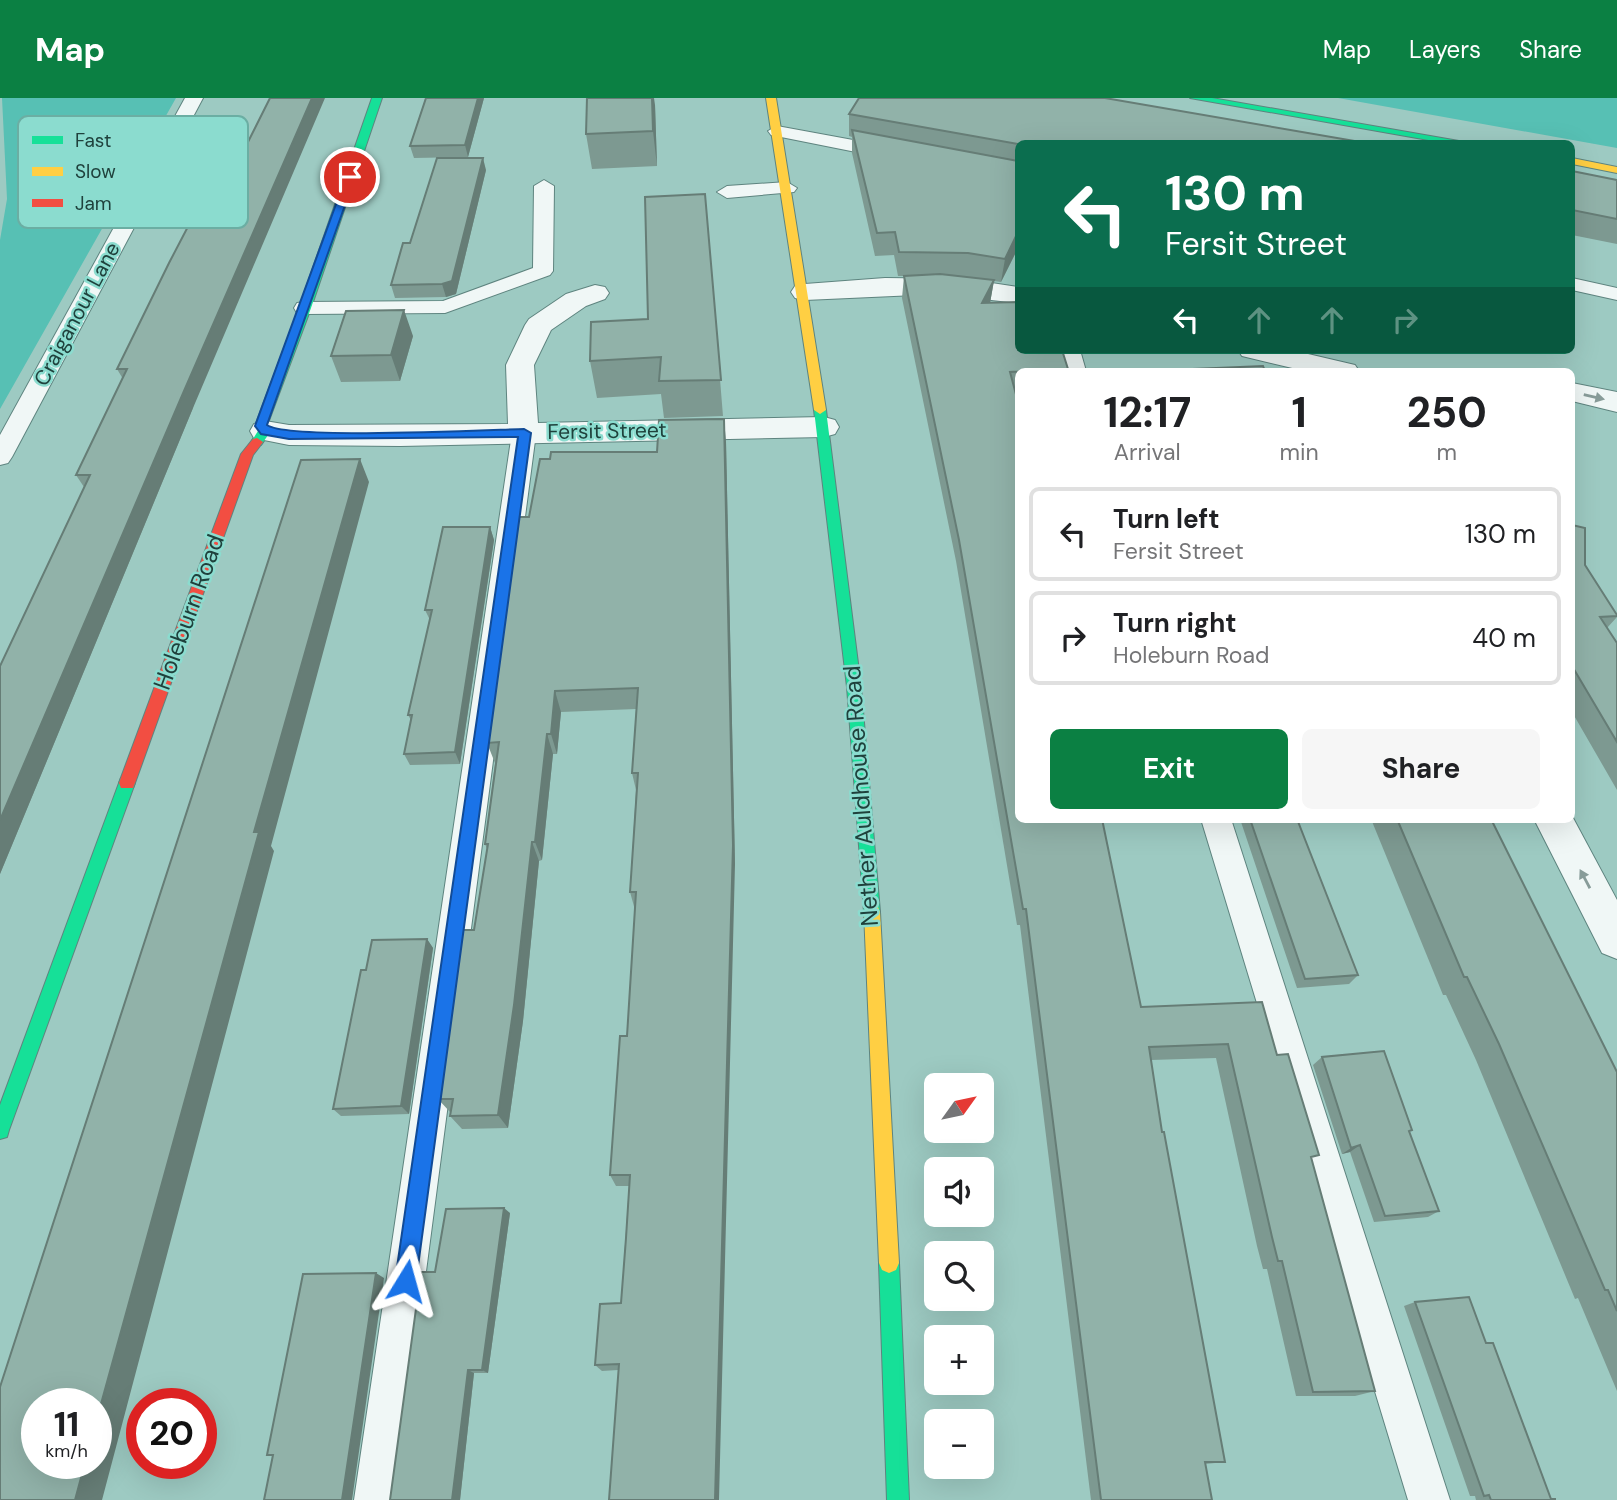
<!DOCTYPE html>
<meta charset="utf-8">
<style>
:root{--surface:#fff;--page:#f6f6f6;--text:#202124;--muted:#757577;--line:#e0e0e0;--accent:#0b8043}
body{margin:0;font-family:"DM Sans",sans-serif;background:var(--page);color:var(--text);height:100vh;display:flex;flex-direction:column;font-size:26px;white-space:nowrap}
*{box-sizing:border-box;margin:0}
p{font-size:23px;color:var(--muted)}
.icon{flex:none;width:38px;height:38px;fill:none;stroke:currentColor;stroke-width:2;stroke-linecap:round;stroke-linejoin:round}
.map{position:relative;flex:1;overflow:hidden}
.details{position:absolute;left:1015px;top:270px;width:560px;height:455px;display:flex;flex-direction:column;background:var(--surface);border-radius:10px;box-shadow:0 7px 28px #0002}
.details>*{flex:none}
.hud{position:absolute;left:1015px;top:42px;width:560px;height:214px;border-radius:10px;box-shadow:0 7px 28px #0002;background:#0b6e4f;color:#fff;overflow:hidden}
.needle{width:46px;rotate:57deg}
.tools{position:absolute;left:924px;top:975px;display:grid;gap:14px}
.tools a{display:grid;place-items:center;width:70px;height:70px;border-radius:10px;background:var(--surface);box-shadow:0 7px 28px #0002;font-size:35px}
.speed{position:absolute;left:21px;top:1290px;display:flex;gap:14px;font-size:35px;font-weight:700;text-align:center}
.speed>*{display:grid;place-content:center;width:91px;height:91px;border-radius:50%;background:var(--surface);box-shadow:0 7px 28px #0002;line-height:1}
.speed small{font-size:18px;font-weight:400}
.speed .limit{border:10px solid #d22;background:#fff;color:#111}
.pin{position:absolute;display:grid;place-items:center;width:60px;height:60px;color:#fff;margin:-30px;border:4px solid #fff;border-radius:50%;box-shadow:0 2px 7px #0007}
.me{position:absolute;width:77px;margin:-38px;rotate:8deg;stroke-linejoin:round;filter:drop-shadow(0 0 5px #0008)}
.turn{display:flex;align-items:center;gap:24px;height:147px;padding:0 35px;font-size:32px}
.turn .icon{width:91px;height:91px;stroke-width:2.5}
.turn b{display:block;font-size:49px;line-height:60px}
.lanes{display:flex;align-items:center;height:66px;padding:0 35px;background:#0003;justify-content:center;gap:35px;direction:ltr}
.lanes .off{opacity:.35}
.eta{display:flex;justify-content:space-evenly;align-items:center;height:119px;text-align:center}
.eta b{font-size:42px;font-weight:700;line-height:49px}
.button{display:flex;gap:14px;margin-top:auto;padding:14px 35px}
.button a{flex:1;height:80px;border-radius:10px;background:var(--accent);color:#fff;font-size:28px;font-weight:700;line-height:80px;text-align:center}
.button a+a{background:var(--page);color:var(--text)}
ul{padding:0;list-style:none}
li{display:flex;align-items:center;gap:21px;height:94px;margin:0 14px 10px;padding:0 21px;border:4px solid var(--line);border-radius:10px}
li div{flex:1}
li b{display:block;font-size:26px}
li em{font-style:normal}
header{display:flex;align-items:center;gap:42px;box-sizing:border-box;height:98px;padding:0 35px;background:var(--accent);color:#fff}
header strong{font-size:33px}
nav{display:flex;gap:38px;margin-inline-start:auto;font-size:24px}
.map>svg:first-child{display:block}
.green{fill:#57c0b4}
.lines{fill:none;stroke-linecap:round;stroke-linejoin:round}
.lane-casing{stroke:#5e847f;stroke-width:2}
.street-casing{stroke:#5e847f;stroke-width:2}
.fast-casing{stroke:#5e847f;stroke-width:2}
.slow-casing{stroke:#5e847f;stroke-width:2}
.jam-casing{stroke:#5e847f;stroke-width:2}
.lane{fill:#f0f7f6;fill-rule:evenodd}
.street{fill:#f0f7f6;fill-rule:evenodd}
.fast{fill:#16e098;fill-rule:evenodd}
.slow{fill:#ffcf43;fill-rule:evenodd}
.jam{fill:#f24e42;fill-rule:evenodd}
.wall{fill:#7d9991}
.shaded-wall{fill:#667d76}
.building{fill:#91b2a9;stroke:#667d76;stroke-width:2}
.oneway{fill:#889c99}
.route{fill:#1a73e8;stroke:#114b97;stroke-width:2}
.labels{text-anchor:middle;stroke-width:5;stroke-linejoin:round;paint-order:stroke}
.far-street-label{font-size:21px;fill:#1f413c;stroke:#8bdccf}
.street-label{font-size:24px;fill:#1f413c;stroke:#8bdccf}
.key{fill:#8bdccf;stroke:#6baea3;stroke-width:2}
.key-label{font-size:19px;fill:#1f413c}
</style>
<header>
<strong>Map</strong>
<nav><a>Map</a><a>Layers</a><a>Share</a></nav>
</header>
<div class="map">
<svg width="1617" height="1402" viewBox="0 0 1617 1402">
<rect width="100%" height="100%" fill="#9dcac2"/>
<!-- green -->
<path class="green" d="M2 0H176L0 311V142L7 101Z
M1338 0H1617V50Z"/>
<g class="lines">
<defs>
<path id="lane" d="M185 0H203L12 359 8 365 0 367V337Z
M777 28 891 49 900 55 891 61 771 37 768 33Z
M544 82 554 88 553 173 550 177 445 215 305 216 297 215 294 210 297 205 305 204 443 203 533 170 534 88Z
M787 84 797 90 794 94 727 100 717 94 727 88Z
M1572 180 1617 190V202L1572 192Z
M1058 252H1080L1086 273H1064Z
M524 327 532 330 536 335 396 1402H354L512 335 516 330Z
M1201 721H1231L1450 1402H1408Z"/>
<path id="street" d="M885 180 965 181 1018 189V205L938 196 805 202 795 200 791 194 795 188 805 186Z
M595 187 605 189 609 195 605 201 586 208 551 232 534 267 538 325 824 319 835 322 839 329 835 336 824 339 400 348 289 347 254 340 250 333 254 326 265 323 289 327 508 326 506 267 525 227 529 221 566 196Z
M1238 252H1291L1355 267 1359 273H1305L1242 258Z
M1572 285 1617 294V314L1572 303Z
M1572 718 1617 802V861L1602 855 1534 721H1572Z"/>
<path id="fast" d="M372 0H382L311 210 267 328 271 333 261 347H253L251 344 258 333 255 328 299 210Z
M1190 0H1212L1476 46H1451Z
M820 308 826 312 861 589 880 814 878 819 872 822 866 819 864 814 847 589 814 312Z
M127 679 133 680 135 685 9 1032 7 1039 0 1041V1007L119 685 121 680Z
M889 1155 896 1158 899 1165 909 1402H887L879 1165 882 1158Z"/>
<path id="slow" d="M766 0H776L826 312 820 316 814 312Z
M1572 60 1617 69V75L1572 66Z
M872 806 878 809 880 814 899 1165 896 1172 889 1175 882 1172 879 1165 864 814 866 809Z"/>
<path id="jam" d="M257 340 263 344 253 357 135 685 133 690H121L119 685 241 356 253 341Z"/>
</defs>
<!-- lane casing -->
<use href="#lane" class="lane-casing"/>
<!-- street casing -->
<use href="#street" class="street-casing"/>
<!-- fast casing -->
<use href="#fast" class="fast-casing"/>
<!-- slow casing -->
<use href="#slow" class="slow-casing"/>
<!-- jam casing -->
<use href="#jam" class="jam-casing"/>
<!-- lane -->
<use href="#lane" class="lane"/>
<!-- street -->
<use href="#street" class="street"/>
<!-- fast -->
<use href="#fast" class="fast"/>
<!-- slow -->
<use href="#slow" class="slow"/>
<!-- jam -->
<use href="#jam" class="jam"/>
</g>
<!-- wall -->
<path class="wall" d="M426 0H484L468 59 414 60 410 48Z
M655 7 657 68 592 71 586 36Z
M849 16 1018 46V150L1001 184 994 183 990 205 1068 271 1067 273H1018V295H1016L1018 721 1141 909 1277 957 1312 1062 1375 1293 1355 1298H1296L1267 1171H1263L1257 1148 1216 960 1151 962 1162 1034 1225 1364 1205 1366 1212 1402H1091L1020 827H1017L956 463 902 200 904 178H912H898L894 157 875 158 852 55V39L849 38Z
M230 48 193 310 0 776V568L84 389 76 377 123 281 117 271Z
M486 72 456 196 446 199 395 200 391 187 410 145Z
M1572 73 1617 82V146L1572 137Z
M705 96 723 318 664 320 661 296 597 300 590 263 648 221Z
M413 238 400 283 341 284 331 258Z
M726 344 735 766 618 1272 602 1273 595 1267 621 1205 629 1088H616L610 1077 627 938 635 812 630 794 636 692 632 675 636 611 561 614 557 656H553L542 762 539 763 523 923 508 1030 462 1031 450 1018 451 1014H450L438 1001 474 832 487 751 485 746 495 665 487 645 529 419 550 361 657 354Z
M1572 427 1585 467 1617 517V519L1607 530 1617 545V692L1572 614Z
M490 429 494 442 460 666 410 667 404 656 411 622 408 617 430 522 425 512Z
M1240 721H1297L1358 877 1349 886 1297 890Z
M1371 721H1491L1617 974V1293L1578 1200 1575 1201 1476 962 1446 897H1443Z
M427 841 433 850 409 1016 341 1018 333 1011 366 872Z
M1322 959 1412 1032 1409 1034 1439 1113 1428 1119 1374 1124 1350 1054 1342 1056 1313 967Z
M510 1115 488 1275H474L460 1402H390L435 1174Z
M1415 1204 1486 1245 1551 1401 1555 1402H1476L1475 1398H1470L1404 1208Z"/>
<!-- shaded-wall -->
<path class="shaded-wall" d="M312 0H325L193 310 0 776V722L184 293Z
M478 0H484L468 59 465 47Z
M652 0H654L655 7 657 68 653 33Z
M483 60 486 72 456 196 446 199 442 186Z
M1018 134V150L1001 184 1005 161Z
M994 182 990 205H982Z
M404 212 413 238 400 283 391 257Z
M724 321 726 344 735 766 719 1402H715Z
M360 361 369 384 271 748 274 753 102 1402H75L85 1365H96V1324L254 734Z
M490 429 494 442 460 666 455 654Z
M555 593 561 614 557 656 551 636Z
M547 636 553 656 542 762 535 744Z
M532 744 539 763 523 923 508 1030 498 1017Z
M427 841 433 850 409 1016 401 1008Z
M1360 1047 1350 1054 1342 1056 1351 1050Z
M504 1110 510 1115 488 1275 482 1272Z
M376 1175 384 1180 352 1402H342Z
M468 1272 474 1275 460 1402H452Z"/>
<!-- building -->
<path class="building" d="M270 0H312L184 293 0 722V568L90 377H76L127 271H117L169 165 230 48H246Z
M426 0H478L465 47 410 48Z
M587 0H652L653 33 586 36Z
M859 0H1105L1372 46H1018L849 16Z
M852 32 1018 63V134L1005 161 968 155 899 154 895 134 877 135Z
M437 60H483L452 183 442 186 391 187 403 145H410Z
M1572 73 1617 82V121L1572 112Z
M705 96 721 282 659 283 661 259 590 263 591 224 648 221 645 99Z
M940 176 994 182 982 205 1018 204V252H1062L1068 271 1010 274 1018 304V721H1102L1141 909 1262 904 1277 957 1288 956 1319 1057 1311 1059 1375 1293 1313 1294 1282 1163H1278L1272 1139 1228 946 1149 949 1162 1034H1164L1225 1364H1205L1212 1402H1101L1026 811H1023L959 442 904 178Z
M404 212 391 257 331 258 346 213Z
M1263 268 1265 273H1195L1194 271Z
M724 321 733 747 715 1402H609L619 1266 595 1267 600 1206 621 1205 626 1140 630 1077H610L620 938H627L636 794H630L638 675H632L638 590 555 593 551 636H547L535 744H532L514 907 498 1017 450 1018 453 1001H438L461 832H474L488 746H485L499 644 487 645 518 419H529L540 361H550L551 354H657L659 322Z
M360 361 254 734H259L96 1324V1306H37V1365H85L75 1402H0V1289L301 362Z
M1572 427 1585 430V467L1617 517V518L1600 519 1617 545V644L1572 568Z
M443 429H490L455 654 404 656 412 617H408L432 512H425Z
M1250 721H1297L1358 877 1305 881Z
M1397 721H1491L1617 974V1213L1608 1192H1605L1499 946 1467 879H1464Z
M427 841 401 1008 333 1011 361 872H366L372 842Z
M1384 953 1412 1032 1409 1033 1439 1113 1385 1118 1360 1047 1351 1050 1322 959Z
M504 1110 482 1272H468L452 1402H390L421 1174H435L446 1111Z
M376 1175 342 1402H264L273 1357H267L303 1176Z
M1469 1199 1486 1245H1493L1551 1401H1555V1402H1491L1489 1397 1484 1398 1415 1204Z"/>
<!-- one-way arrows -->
<defs><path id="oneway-solid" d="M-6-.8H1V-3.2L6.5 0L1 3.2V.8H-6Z" transform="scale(1.75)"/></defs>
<g class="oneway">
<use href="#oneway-solid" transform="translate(1594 299) rotate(13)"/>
<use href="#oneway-solid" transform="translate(1585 781) rotate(-118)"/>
</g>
<!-- route -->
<path class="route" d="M347 76 355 79 267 327C287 342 487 332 524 331L531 335 416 1183 413 1190 406 1193 398 1190 395 1183 518 339 289 341 261 336 255 328Z"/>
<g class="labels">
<!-- far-street labels -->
<g class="far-street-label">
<text transform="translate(77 216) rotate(-62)" y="7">Craiganour Lane</text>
<text transform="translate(607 333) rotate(-1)" y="7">Fersit Street</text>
</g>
<!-- street labels -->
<g class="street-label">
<text transform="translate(189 514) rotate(-70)" y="8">Holeburn Road</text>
<text transform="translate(861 698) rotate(-94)" y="8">Nether Auldhouse Road</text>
</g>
</g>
<!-- legend -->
<rect x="18" y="18" width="230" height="112" rx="10" class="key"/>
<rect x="32" y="38" width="31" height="8" fill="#16e098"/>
<rect x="32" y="69" width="31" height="9" fill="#ffcf43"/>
<rect x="32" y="101" width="31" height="8" fill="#f24e42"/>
<g class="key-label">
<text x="75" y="49">Fast</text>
<text x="75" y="80">Slow</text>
<text x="75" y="112">Jam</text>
</g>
</svg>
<div class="tools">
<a><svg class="needle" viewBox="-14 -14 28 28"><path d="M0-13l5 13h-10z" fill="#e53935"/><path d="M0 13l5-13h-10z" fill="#757577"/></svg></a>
<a><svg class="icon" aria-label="sound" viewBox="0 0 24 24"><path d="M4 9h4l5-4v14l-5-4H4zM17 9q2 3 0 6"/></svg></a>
<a><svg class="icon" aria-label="search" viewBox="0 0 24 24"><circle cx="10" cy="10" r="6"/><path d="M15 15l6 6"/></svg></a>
<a>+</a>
<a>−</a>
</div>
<div class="speed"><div>11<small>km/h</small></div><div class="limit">20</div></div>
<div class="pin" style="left:350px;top:79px;background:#d93025"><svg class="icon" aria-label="arrive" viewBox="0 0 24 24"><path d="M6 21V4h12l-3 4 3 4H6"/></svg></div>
<svg class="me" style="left:406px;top:1183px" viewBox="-20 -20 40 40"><path d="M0-17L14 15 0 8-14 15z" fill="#1a73e8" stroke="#fff" stroke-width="4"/></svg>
<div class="hud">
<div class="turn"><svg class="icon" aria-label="left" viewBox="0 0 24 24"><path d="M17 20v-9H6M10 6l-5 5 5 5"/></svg><div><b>130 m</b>Fersit Street</div></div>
<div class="lanes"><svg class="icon" aria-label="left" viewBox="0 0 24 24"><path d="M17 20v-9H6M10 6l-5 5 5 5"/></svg><svg class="icon off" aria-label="ahead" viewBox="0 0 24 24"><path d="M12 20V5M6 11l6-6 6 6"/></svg><svg class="icon off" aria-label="ahead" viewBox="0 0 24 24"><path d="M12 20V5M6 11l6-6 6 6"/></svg><svg class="icon off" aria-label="right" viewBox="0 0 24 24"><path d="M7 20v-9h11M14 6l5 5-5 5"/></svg></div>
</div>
<section class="details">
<div class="eta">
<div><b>12:17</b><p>Arrival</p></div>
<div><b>1</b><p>min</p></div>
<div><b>250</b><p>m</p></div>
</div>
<ul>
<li><svg class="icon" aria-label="left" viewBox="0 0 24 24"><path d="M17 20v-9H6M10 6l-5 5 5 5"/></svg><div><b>Turn left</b><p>Fersit Street</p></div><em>130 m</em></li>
<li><svg class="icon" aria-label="right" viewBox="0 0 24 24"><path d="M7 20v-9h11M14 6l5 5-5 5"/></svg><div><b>Turn right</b><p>Holeburn Road</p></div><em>40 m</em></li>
</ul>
<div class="button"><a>Exit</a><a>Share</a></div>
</section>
</div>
